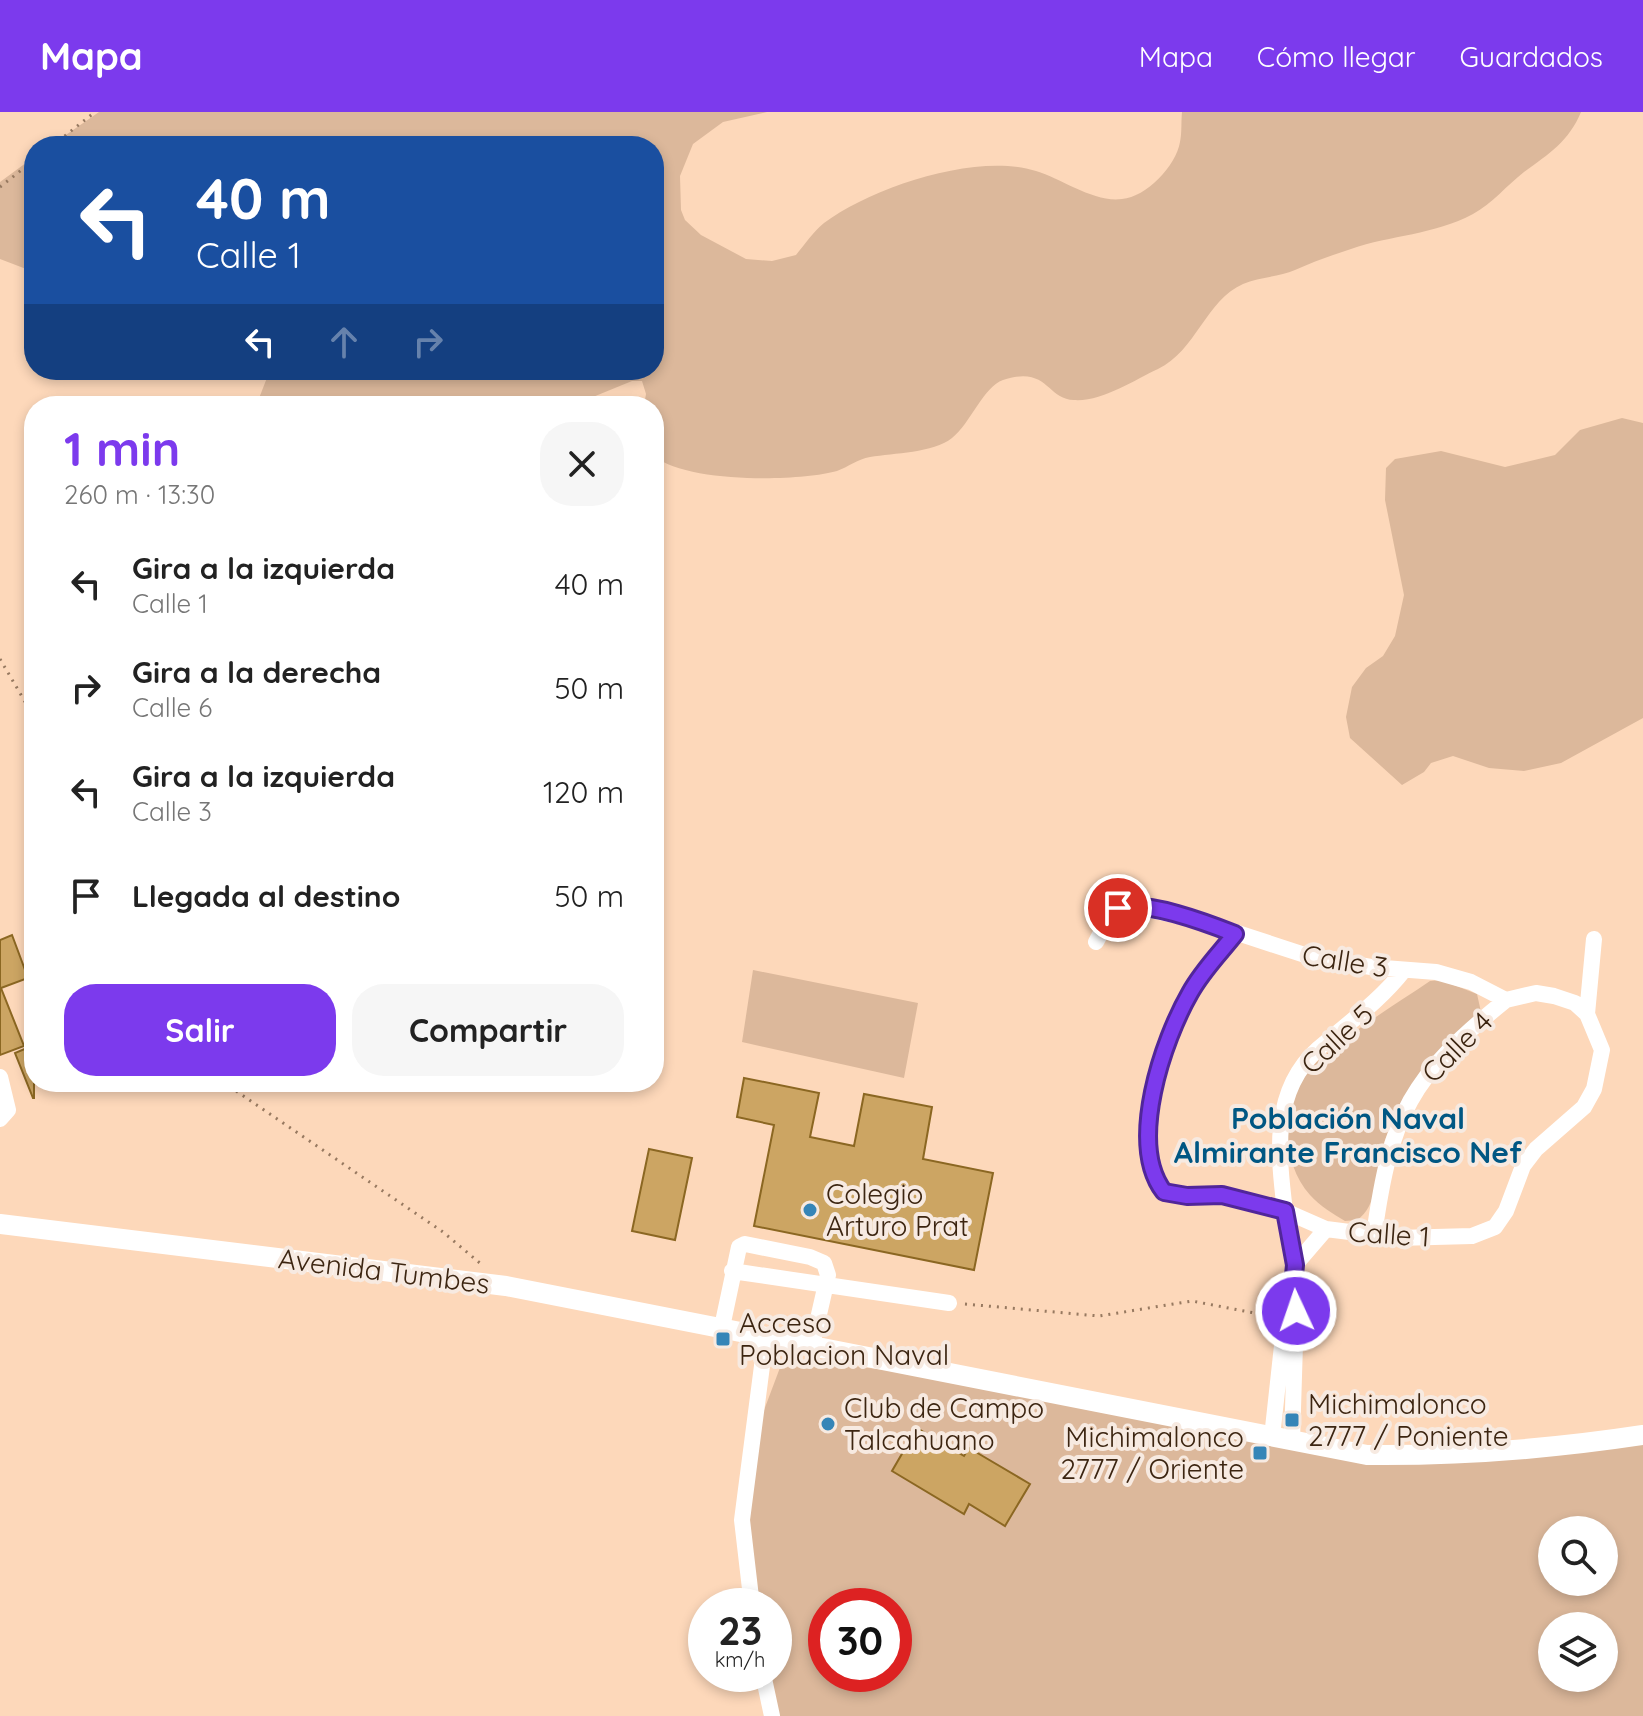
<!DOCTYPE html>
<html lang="es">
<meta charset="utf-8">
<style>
:root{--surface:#fff;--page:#f6f6f6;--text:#222;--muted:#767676;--accent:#7c3aed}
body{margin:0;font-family:Quicksand,sans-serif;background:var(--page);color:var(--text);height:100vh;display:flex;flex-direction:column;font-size:30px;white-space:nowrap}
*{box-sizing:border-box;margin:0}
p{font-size:26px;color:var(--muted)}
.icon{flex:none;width:44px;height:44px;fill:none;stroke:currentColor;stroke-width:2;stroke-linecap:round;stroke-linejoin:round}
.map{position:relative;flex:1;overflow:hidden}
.side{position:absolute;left:24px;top:284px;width:640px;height:696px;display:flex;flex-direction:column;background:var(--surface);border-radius:32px;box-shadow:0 4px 12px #0003}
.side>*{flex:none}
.banner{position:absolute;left:24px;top:24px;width:640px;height:244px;border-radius:32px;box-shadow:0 4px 12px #0003;background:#1a4fa0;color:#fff;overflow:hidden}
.buttons{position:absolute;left:1538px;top:1404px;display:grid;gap:16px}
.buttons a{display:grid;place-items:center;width:80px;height:80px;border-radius:50%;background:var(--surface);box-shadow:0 4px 12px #0003;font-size:40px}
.speed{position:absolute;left:688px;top:1476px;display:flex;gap:16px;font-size:40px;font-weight:700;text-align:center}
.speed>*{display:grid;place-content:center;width:104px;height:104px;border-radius:50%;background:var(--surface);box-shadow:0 4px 12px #0003;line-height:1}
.speed small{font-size:20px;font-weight:400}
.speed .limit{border:12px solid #d22;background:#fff;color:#111}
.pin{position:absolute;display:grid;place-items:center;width:68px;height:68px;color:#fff;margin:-34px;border:4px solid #fff;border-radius:50%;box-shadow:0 2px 8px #0007}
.me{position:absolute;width:88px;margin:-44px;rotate:357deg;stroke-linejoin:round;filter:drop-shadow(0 0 6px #0008)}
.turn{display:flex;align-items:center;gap:28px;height:168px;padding:0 40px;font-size:36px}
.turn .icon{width:104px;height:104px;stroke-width:2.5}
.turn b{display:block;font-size:56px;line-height:68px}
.lanes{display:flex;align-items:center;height:76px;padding:0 40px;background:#0003;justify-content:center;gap:40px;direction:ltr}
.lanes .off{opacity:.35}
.round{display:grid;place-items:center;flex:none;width:84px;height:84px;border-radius:32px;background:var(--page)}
.overview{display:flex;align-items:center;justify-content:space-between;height:136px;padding:0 40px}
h1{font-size:48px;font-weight:700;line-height:60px;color:var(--accent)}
.primary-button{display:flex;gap:16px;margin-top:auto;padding:16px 40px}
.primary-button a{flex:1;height:92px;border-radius:32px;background:var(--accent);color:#fff;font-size:32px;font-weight:700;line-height:92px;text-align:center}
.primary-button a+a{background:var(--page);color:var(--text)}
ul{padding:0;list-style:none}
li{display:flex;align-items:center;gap:24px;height:104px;padding:0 40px}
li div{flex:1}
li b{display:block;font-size:30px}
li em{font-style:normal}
header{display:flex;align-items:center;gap:48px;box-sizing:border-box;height:112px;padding:0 40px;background:var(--accent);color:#fff}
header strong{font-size:38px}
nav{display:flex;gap:44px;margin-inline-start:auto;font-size:28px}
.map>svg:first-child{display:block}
.green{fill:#dcb89b;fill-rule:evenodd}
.building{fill:#cca563;stroke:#8b6722;stroke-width:2}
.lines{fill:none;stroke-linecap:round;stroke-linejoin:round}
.path{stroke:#977960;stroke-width:3;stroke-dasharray:2 6;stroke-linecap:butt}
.minor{stroke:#fff;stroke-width:16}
.major{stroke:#fff;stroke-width:20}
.route-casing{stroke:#51269a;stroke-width:20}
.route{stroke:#7c3aed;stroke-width:14}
.poi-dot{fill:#3685b7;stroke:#f7eae1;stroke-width:3}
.labels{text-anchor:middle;stroke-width:8;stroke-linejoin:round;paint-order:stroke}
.street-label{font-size:28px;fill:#3c2511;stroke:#f7eae1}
.poi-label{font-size:28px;fill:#3c2511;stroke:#f7eae1;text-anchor:start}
.neighbourhood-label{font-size:30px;font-weight:bold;fill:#005783;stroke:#f7eae1}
</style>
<header>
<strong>Mapa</strong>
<nav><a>Mapa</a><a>Cómo llegar</a><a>Guardados</a></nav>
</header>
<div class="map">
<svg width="1643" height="1604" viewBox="0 0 1643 1604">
<rect width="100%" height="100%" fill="#fdd8ba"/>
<!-- green -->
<path class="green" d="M99 0H767L723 10 693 32 680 64 681 98 685 108 701 123 746 147 772 149 796 143C805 132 813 120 824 111 872 75 977 40 1036 59 1062 67 1095 91 1122 87 1146 85 1176 54 1180 30 1182 21 1181 10 1182 0H1581C1569 29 1549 42 1524 60 1507 73 1492 92 1473 102 1434 123 1391 123 1351 137 1332 143 1313 150 1295 158 1279 165 1259 165 1243 172 1206 188 1196 239 1158 257 1134 268 1102 290 1074 288 1046 287 1048 253 1003 268 984 274 970 312 952 326 933 341 894 341 870 345 858 347 848 355 837 359 797 370 686 371 654 344V294H644L646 282 642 269H632L571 294H256L270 258H654V34H50Z
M34 45V160L0 147V70Z
M1622 306 1643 311V606L1561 651 1524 659 1489 656 1453 644 1431 651 1424 660 1402 673 1350 626 1346 605 1352 575 1366 556 1383 544 1395 524 1404 483 1385 388 1386 356 1395 347 1441 339 1505 355 1555 343 1580 318Z
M753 858 918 891 904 966 742 930Z
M1441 868 1477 882 1481 900C1435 939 1399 982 1381 1040 1375 1063 1378 1094 1357 1108L1345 1109C1333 1102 1320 1094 1310 1083 1277 1046 1282 981 1319 948 1352 919 1393 894 1430 869Z
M784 1245 1001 1273 1367 1343 1643 1323V1604H772L764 1562H774V1494H754L742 1408 755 1322ZM1552 1418H1604V1470H1552ZM826 1494H894V1562H826ZM1552 1514H1604V1566H1552Z"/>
<!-- building -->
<path class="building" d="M12 823 28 866 1 876 24 934 0 943V828Z
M34 933V986H33L15 941Z
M744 966 819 981 810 1025 854 1034 864 982 932 995 923 1047 993 1061 974 1158 754 1114 774 1013 737 1005Z
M649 1037 692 1046 675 1128 632 1119Z
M917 1316 964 1344 969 1336 1030 1372 1005 1414 969 1392 964 1402 892 1359Z"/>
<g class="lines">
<!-- path -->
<path class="path" d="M52 34 95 0
M0 75 34 48
M0 547 34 605
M223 970 443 1120 481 1152
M965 1192 1099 1204 1192 1189 1270 1204"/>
<!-- minor -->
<path class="minor" d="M1235 822C1220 841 1202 859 1190 881 1163 928 1127 1032 1164 1080L1187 1084 1222 1083 1285 1099 1295 1153 1292 1184 1296 1199 1292 1329
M1096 830 1110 804 1127 793 1201 809 1311 845 1371 855 1436 860 1471 870 1506 888 1536 881 1554 884 1575 891 1587 902 1602 938 1594 977 1584 995 1536 1037 1523 1054 1506 1099 1495 1115 1472 1124 1397 1126 1326 1117 1285 1099C1278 1042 1271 979 1318 937 1348 911 1379 890 1404 858
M1587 902 1594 827
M0 965 8 998 0 1007
M1374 1123C1391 1002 1410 965 1506 888
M1295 1153 1326 1117
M732 1159 949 1191
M722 1215 739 1135 745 1132 810 1145 824 1151 828 1163 812 1233
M1272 1325 1286 1197 1292 1184
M752 1494 742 1408 766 1223
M763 1562 772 1604"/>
<!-- major -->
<path class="major" d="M0 1112 506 1174 1367 1343C1460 1344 1551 1337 1643 1323"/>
</g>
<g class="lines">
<defs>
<path id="route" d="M1118 796C1147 788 1207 811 1235 822 1220 841 1202 859 1190 881 1163 928 1127 1032 1164 1080L1187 1084 1222 1083 1285 1099 1295 1153 1292 1184 1296 1199"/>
</defs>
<!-- route casing -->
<use href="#route" class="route-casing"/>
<!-- route -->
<use href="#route" class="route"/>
</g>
<!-- markers -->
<g class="poi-dot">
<circle cx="810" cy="1098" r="8"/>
<rect x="715" y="1219" width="16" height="16" rx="4"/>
<rect x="1284" y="1300" width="16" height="16" rx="4"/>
<circle cx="828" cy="1312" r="8"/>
<rect x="1252" y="1333" width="16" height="16" rx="4"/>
</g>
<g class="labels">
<!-- street labels -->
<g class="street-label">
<text transform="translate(1345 849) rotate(9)" y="10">Calle 3</text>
<text transform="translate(1337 927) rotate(-43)" y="10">Calle 5</text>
<text transform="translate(1457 935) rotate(-45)" y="10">Calle 4</text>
<text transform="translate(1389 1122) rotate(4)" y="10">Calle 1</text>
<text transform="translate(384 1159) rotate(7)" y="10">Avenida Tumbes</text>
</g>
<!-- poi labels -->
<g class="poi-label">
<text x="826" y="1092">Colegio<tspan x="826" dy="32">Arturo Prat</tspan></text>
<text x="739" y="1221">Acceso<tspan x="739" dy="32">Poblacion Naval</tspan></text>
<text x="1308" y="1302">Michimalonco<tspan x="1308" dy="32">2777 / Poniente</tspan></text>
<text x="844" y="1306">Club de Campo<tspan x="844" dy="32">Talcahuano</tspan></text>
<text x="1244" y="1335" text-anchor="end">Michimalonco<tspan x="1244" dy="32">2777 / Oriente</tspan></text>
</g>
<!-- neighbourhood labels -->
<g class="neighbourhood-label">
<text x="1348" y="1017">Población Naval<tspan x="1348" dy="34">Almirante Francisco Nef</tspan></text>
</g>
</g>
</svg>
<div class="buttons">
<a><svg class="icon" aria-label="search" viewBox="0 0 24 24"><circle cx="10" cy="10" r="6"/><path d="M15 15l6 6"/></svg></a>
<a><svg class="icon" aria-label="layers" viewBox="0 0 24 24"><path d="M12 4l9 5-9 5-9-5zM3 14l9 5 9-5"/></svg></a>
</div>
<div class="speed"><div>23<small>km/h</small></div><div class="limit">30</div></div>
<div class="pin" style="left:1118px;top:796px;background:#d93025"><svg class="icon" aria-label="arrive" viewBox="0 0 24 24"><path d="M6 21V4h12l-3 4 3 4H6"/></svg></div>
<svg class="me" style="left:1296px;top:1199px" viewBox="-20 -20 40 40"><circle r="17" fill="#7c3aed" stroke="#fff" stroke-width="3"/><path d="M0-11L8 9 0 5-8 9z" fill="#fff"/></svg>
<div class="banner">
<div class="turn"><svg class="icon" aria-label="left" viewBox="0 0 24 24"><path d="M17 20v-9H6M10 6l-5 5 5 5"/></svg><div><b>40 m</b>Calle 1</div></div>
<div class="lanes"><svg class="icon" aria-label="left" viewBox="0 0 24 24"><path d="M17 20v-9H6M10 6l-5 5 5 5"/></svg><svg class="icon off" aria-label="ahead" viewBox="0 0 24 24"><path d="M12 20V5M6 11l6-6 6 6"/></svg><svg class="icon off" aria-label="right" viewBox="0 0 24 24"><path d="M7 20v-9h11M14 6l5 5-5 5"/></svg></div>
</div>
<section class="side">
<div class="overview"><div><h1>1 min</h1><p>260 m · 13:30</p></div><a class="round"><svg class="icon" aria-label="close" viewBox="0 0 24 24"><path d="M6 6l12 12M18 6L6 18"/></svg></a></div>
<ul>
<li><svg class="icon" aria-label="left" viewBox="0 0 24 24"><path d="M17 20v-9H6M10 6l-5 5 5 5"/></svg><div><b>Gira a la izquierda</b><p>Calle 1</p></div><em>40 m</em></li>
<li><svg class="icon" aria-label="right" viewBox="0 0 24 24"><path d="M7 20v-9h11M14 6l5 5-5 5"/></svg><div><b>Gira a la derecha</b><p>Calle 6</p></div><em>50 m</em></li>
<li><svg class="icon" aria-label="left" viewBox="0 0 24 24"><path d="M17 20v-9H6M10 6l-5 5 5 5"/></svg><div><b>Gira a la izquierda</b><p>Calle 3</p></div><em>120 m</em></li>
<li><svg class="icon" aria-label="arrive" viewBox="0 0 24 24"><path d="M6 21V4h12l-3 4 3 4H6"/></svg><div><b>Llegada al destino</b></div><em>50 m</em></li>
</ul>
<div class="primary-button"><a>Salir</a><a>Compartir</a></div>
</section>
</div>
